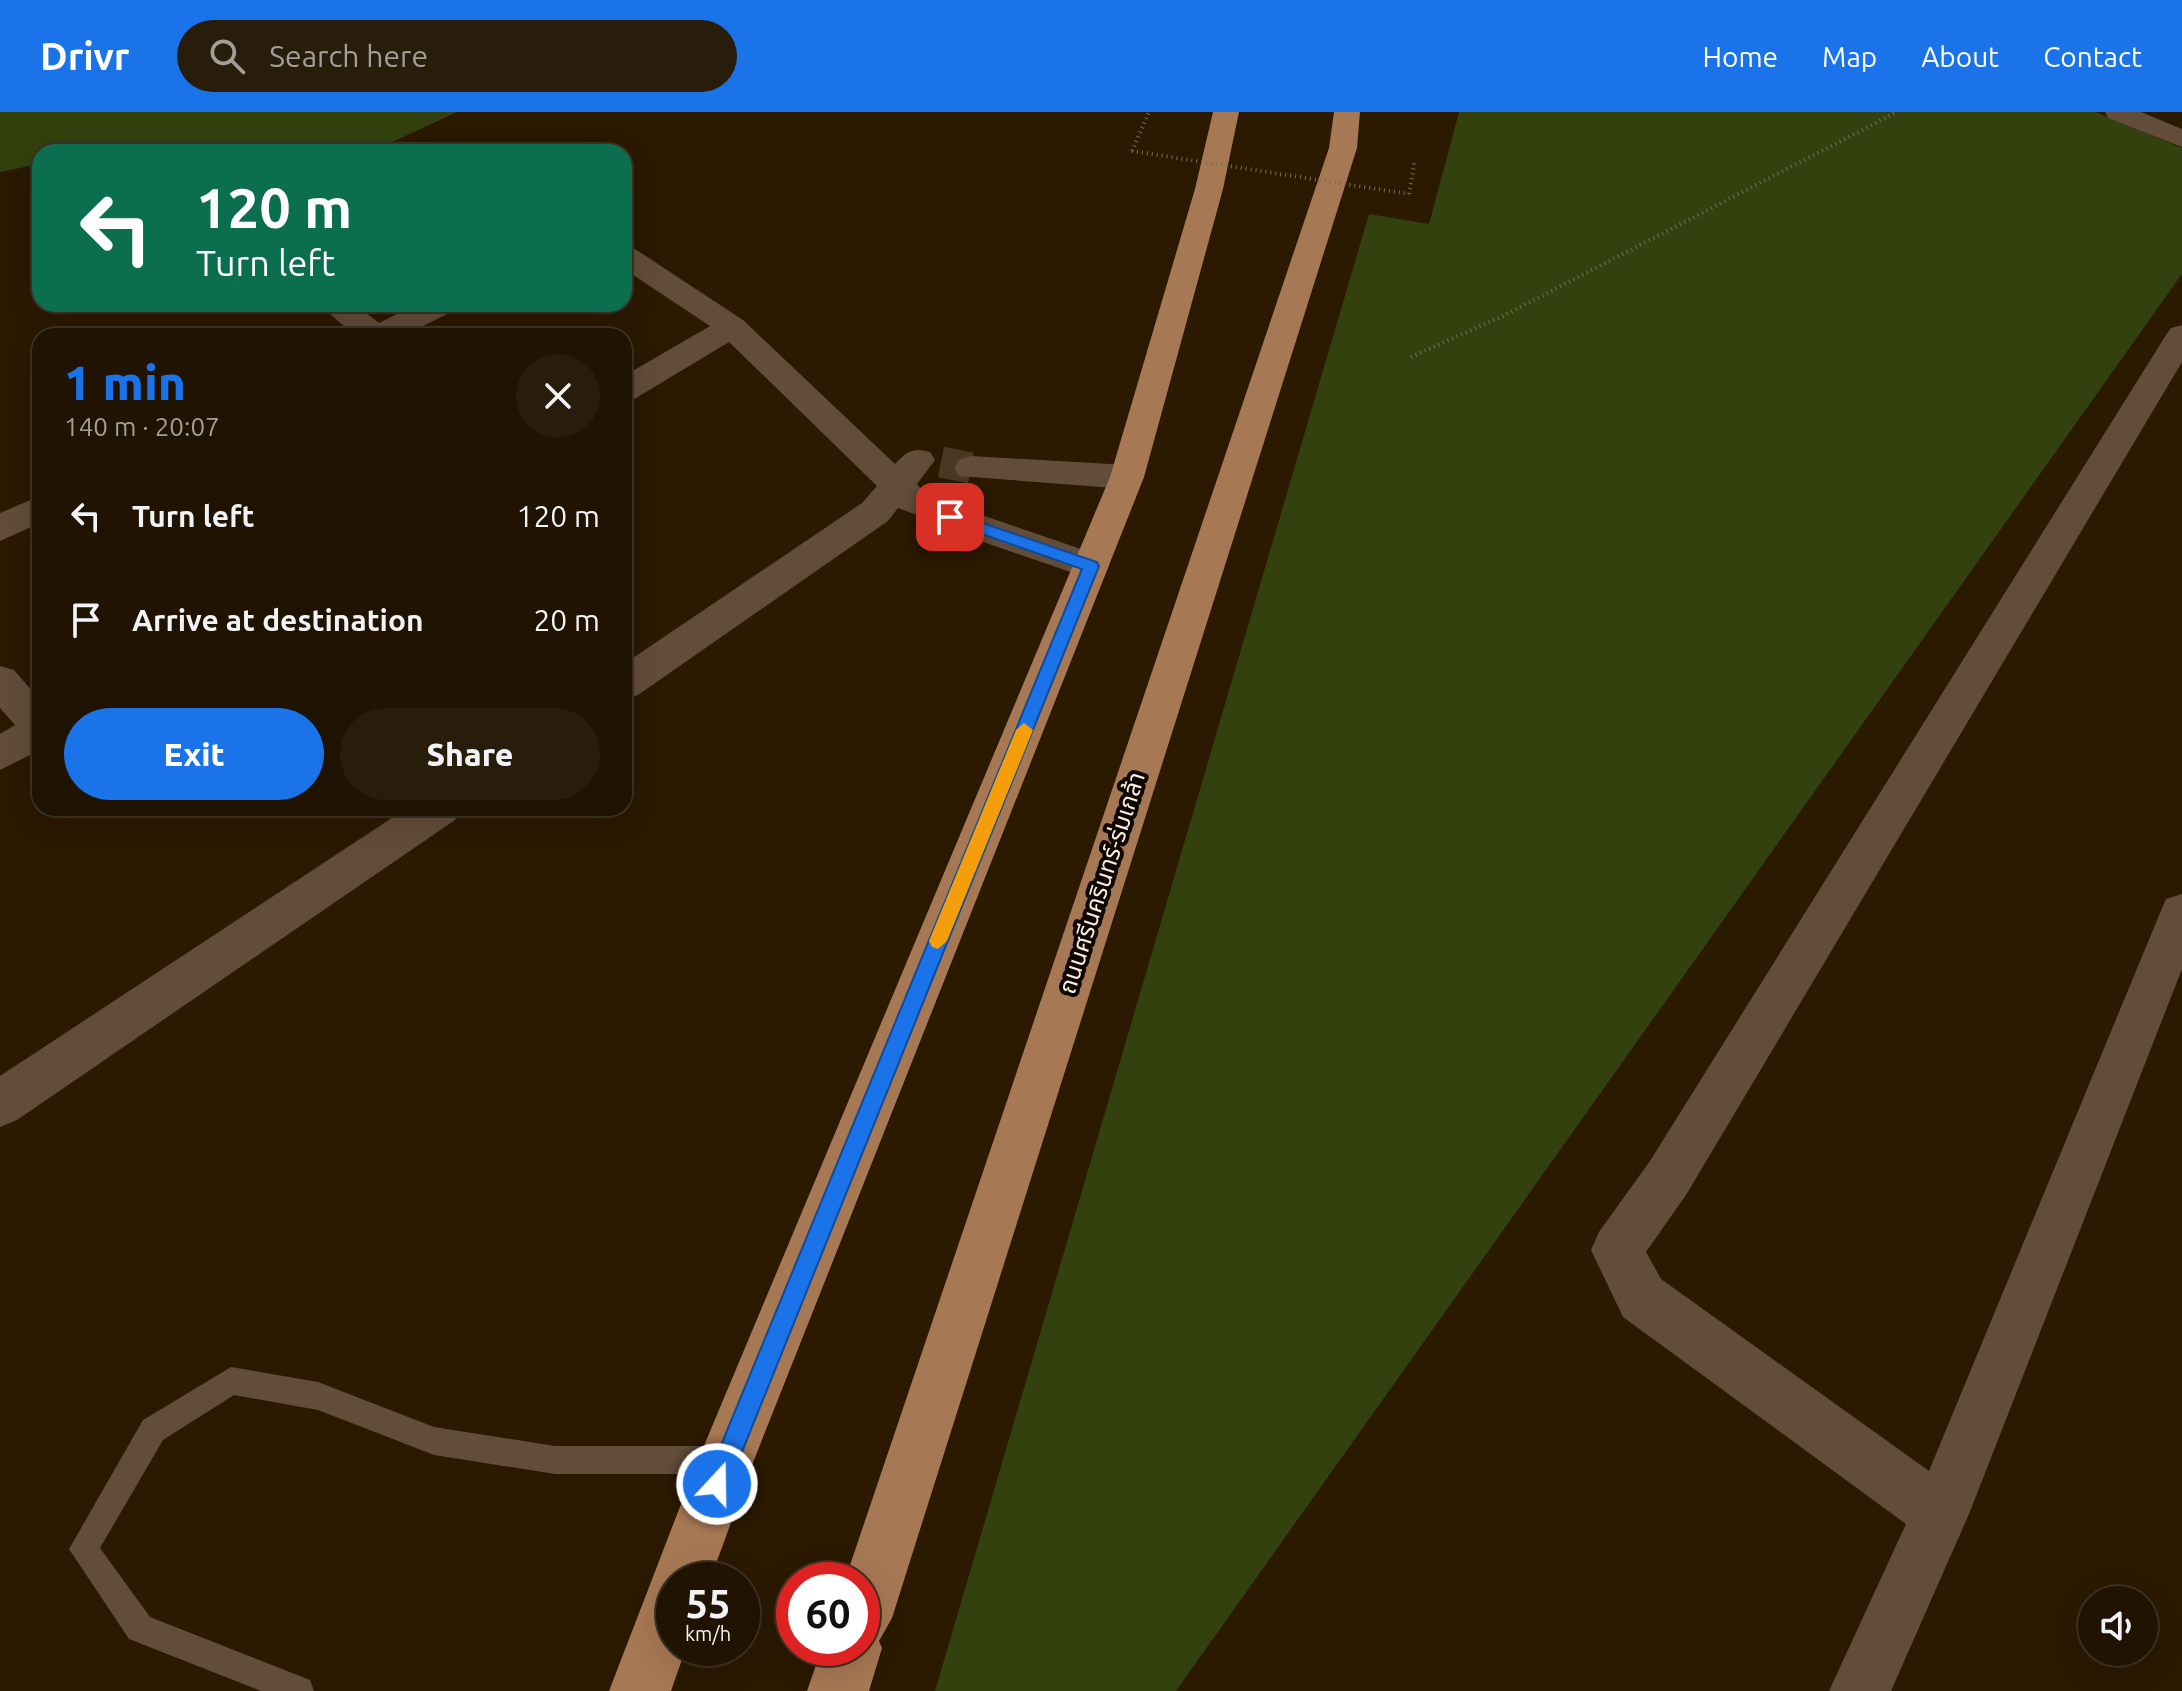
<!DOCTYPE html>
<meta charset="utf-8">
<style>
:root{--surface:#201301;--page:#281c0b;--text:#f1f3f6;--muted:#a29e99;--line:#3d3223;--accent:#1a73e8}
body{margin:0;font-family:Ubuntu,"Noto Sans Thai",sans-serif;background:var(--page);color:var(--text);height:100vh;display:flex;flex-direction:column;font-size:30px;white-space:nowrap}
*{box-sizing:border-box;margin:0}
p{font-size:26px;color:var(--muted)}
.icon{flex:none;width:44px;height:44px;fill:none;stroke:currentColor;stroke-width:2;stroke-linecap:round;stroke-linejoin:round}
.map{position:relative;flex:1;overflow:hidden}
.details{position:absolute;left:32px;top:216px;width:600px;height:488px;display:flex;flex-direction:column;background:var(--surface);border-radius:24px;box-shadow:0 8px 32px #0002,0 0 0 2px var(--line)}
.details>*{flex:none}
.banner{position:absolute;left:32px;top:32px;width:600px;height:168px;border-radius:24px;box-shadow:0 8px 32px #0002,0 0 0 2px var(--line);background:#0b6e4f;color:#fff;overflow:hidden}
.tools{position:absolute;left:2078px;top:1474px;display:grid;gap:16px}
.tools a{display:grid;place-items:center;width:80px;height:80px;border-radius:50%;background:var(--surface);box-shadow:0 8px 32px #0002,0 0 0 2px var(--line);font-size:40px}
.speed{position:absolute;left:656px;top:1450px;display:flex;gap:16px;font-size:40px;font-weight:700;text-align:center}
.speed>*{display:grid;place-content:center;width:104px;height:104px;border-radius:50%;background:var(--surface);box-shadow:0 8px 32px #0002,0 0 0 2px var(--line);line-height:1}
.speed small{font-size:20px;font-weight:400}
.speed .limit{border:12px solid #d22;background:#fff;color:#111}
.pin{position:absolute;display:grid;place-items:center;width:68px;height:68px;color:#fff;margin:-34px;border-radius:16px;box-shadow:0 4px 12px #0006}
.me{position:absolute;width:88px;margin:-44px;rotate:21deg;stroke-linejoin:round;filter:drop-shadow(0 0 6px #0008)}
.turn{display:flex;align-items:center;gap:28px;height:168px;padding:0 32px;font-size:36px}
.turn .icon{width:104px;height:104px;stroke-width:2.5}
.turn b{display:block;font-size:56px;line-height:68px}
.round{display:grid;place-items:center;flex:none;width:84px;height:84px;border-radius:42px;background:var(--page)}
.headline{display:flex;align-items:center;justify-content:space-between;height:136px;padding:0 32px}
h1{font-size:48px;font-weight:800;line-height:60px;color:var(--accent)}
.cta{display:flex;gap:16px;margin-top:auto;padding:16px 32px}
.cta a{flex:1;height:92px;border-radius:48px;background:var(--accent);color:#fff;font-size:32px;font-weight:800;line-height:92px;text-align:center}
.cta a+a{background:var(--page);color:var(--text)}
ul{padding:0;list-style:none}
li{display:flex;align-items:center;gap:24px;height:104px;padding:0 32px}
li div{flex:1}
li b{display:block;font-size:30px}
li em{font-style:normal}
header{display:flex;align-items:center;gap:48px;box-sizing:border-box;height:112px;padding:0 40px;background:var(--accent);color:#fff}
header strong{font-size:38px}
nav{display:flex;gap:44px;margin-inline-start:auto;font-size:28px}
.search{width:560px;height:72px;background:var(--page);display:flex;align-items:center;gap:20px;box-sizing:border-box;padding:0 28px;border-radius:44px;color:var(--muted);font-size:30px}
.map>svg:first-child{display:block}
.green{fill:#32410e}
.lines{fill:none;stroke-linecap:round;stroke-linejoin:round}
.street-tunnel{stroke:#4a3922;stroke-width:31;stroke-dasharray:31 15;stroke-linecap:butt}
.path{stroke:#7b6a56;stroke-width:4;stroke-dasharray:1 4;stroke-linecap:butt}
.lane{fill:#624c3a;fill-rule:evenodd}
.street{fill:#624c3a;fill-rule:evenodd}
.primary{fill:#a77854;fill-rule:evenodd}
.path-bridge{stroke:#7b6a56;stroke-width:4;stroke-dasharray:1 4;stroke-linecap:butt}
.route{fill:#1a73e8;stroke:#114b97;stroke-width:2}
.slow{fill:#f59e0b}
.labels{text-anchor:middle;stroke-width:8;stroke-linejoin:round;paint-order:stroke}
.street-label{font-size:24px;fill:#faeddf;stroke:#0e0601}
</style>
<header>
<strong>Drivr</strong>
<div class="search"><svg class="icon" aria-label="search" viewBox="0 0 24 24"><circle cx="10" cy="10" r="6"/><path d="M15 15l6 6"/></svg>Search here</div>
<nav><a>Home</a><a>Map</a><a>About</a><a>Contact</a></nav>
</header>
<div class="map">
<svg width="2182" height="1579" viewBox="0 0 2182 1579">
<rect width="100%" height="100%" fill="#2b1901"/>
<!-- green -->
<path class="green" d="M0 0H457L371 40H181L143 30 96 40H40V52L0 60Z
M1459 0H2096L2182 36V162L1176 1579H935L1369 102 1429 112Z"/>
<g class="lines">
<!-- street-tunnel -->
<path class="street-tunnel" d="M941 350 971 356"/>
<!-- path -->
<path class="path" d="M1132 39 1149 0
M1409 82 1415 48
M1411 245 1501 205 1897 0"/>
<!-- lane -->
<path class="lane" d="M231 1255 318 1270 434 1315 555 1334H726L736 1338 740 1348 736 1358 726 1362H555L434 1343 318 1298 234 1283 163 1328 100 1436 150 1505 310 1568 314 1579H261L129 1527 69 1437 143 1308Z"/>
<!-- street -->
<path class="street" d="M2105 0H2141L2182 17V35L2108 6Z
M467 30 481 34 485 40H454L457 32Z
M624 134 635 137 743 208 895 352C907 339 913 335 930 340L935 348 917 372 932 390 927 399 914 402 898 396 888 409 638 583 624 587V552L862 391 877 374 729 230 636 286 624 289V264L710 214 624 157Z
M319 192H355L379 211 417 192H458L453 199 403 224H355Z
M2182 213V250L1686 1083 1646 1140 1661 1167 1929 1359 2160 801 2166 787 2182 782V857L1969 1402 1891 1579H1829L1906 1412 1623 1205 1591 1138 1599 1120 1650 1049 2166 223 2171 216Z
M971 344 1127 353 1139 357 1144 365 1139 373 1127 377 959 364 954 356 959 348Z
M40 384V411L0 429V401Z
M950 392 1104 445 1109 454 1104 463 1091 467 937 414 932 405 937 396Z
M0 554 14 558 40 588V638L0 658V622L15 613 0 596Z
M407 696H461L455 708 17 1008 0 1015V964Z"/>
<!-- primary -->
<path class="primary" d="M1213 0H1239L1223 77 1144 365 754 1348 710 1468H674V1536H686L671 1579H609L698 1348 1110 365 1195 77Z
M1334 0H1360L1357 36 892 1506 879 1529 882 1536 869 1579H807L822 1536H862V1468H845L1329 36Z"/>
<!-- path-bridge -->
<path class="path-bridge" d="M1132 39 1409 82"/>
</g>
<!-- route -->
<path class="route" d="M950 400 1097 450 1099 454 729 1372 725 1380 717 1384 709 1380 705 1372 1082 457 945 409 943 405Z"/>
<!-- slow -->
<path class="slow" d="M1024 611 1033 618 947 829 938 837 932 835 929 829 1016 618Z"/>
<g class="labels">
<!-- street labels -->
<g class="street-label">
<text transform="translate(1102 771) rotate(-72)" y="8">ถนนศรีนครินทร์-ร่มเกล้า</text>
</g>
</g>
</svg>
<div class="tools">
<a><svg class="icon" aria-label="sound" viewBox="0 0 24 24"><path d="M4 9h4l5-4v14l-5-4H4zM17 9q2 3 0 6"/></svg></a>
</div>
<div class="speed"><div>55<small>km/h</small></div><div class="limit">60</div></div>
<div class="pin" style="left:950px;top:405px;background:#d93025"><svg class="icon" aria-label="arrive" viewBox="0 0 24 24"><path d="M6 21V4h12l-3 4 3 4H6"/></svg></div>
<svg class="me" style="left:717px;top:1372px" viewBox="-20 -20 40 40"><circle r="17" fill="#1a73e8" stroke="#fff" stroke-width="3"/><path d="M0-11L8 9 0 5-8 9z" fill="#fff"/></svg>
<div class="banner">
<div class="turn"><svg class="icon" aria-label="left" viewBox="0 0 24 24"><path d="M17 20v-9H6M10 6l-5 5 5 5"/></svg><div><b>120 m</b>Turn left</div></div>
</div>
<section class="details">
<div class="headline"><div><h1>1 min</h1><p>140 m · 20:07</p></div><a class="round"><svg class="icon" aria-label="close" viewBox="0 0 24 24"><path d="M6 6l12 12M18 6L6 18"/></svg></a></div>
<ul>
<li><svg class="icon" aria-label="left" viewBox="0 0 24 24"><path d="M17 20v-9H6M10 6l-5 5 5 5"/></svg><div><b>Turn left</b></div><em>120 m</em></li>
<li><svg class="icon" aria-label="arrive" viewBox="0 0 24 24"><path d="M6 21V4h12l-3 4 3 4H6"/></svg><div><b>Arrive at destination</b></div><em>20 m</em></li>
</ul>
<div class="cta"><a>Exit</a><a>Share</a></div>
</section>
</div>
